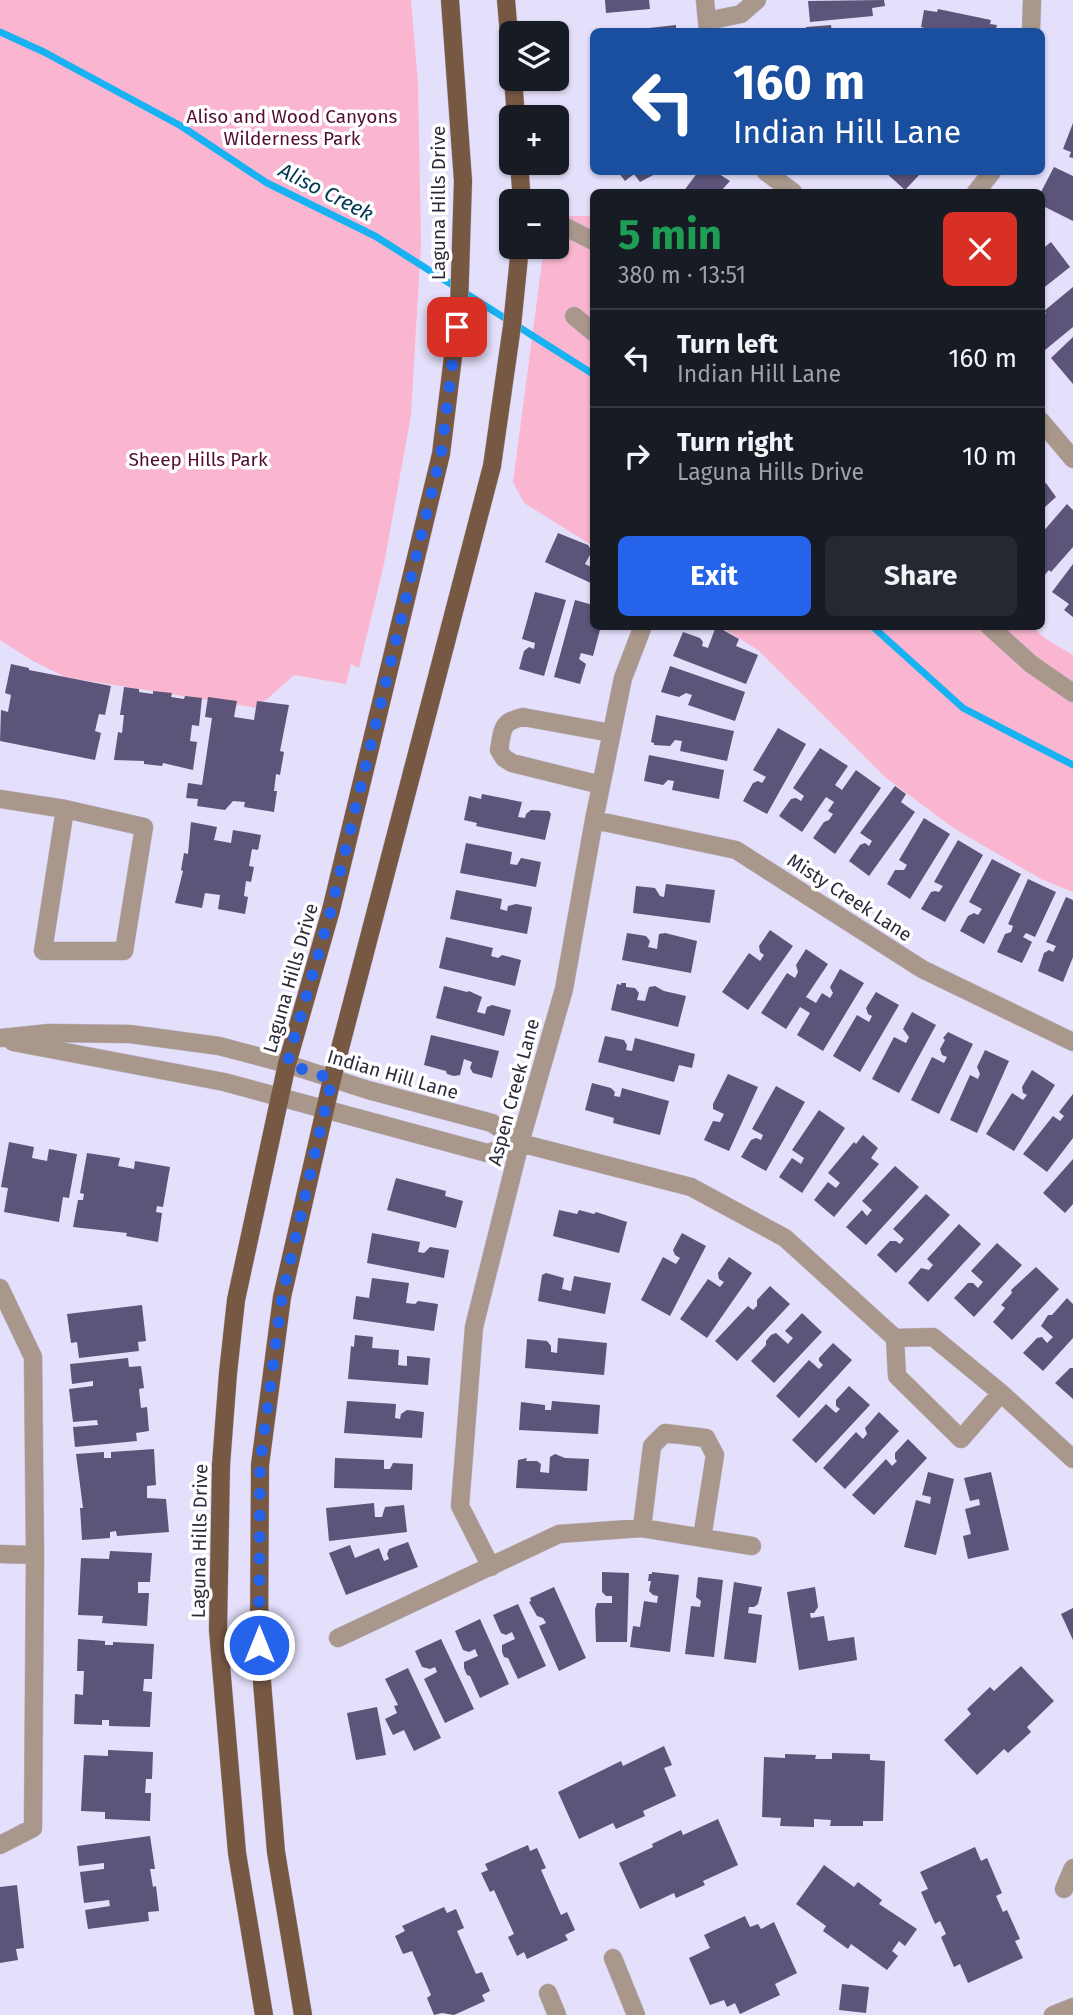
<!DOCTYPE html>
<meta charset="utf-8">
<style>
:root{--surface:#171b24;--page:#242831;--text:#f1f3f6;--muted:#9ea1a6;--line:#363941;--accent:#2563eb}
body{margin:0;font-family:"Fira Sans",sans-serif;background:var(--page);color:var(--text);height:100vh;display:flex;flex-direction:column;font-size:26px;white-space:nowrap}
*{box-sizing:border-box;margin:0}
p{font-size:23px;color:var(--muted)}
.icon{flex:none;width:38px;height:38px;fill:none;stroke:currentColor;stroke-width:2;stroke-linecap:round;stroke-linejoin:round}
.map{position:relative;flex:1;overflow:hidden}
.sheet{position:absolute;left:590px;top:189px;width:455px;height:441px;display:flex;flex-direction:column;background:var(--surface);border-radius:10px;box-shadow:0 2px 5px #0004}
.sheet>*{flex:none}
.top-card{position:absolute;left:590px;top:28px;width:455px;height:147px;border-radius:10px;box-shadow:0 2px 5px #0004;background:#1a4fa0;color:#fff;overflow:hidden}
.buttons{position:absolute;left:499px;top:21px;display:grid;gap:14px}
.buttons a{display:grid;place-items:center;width:70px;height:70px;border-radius:10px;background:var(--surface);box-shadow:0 2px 5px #0004;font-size:35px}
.pin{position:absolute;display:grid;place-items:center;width:60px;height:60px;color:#fff;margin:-30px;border-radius:14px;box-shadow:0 4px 10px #0006}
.me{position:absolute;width:77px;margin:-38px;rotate:0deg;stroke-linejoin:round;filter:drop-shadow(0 0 5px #0008)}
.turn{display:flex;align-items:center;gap:24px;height:147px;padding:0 28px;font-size:32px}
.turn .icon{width:91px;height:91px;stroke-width:2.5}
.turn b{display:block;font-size:49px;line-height:60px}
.round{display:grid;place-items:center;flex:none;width:74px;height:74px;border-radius:10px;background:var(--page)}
.headline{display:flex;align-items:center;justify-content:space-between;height:119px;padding:0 28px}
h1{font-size:42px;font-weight:700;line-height:52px;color:#1e9e55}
.cta{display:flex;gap:14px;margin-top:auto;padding:14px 28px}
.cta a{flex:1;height:80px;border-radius:10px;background:var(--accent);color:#fff;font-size:28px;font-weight:700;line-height:80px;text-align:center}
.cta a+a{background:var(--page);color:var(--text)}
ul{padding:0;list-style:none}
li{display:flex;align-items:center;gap:21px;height:98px;padding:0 28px;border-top:2px solid var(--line)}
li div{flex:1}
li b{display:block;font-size:26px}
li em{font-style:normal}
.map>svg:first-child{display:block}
.green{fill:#fab6d0}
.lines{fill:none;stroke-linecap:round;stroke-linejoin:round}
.stream{stroke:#18b1f1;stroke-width:7}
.building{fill:#5d547a}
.minor-casing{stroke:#c0bbd4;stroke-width:19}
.major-casing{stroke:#c0bbd4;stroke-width:19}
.minor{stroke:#a9978b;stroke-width:18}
.major{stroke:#775843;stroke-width:18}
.route{stroke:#2563eb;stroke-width:12;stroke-dasharray:0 21.6}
.labels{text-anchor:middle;stroke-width:7;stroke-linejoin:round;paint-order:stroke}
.park-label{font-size:19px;fill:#530d31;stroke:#fff}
.street-label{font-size:19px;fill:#2e2a3b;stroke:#fff}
.water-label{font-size:21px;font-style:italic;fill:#003953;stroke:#fff}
</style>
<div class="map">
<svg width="1073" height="2015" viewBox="0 0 1073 2015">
<rect width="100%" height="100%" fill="#e4dffa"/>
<!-- green -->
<path class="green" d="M0 0H411L418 83 421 244 411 415 384 564 359 668 351 664 346 684 294 675 257 708 65 677 33 661 0 640Z
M557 216H593V546L524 503 513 482 544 247H556Z
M721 627H1033L1046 639 1073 655V892L1041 879 955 829 886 778 758 650Z"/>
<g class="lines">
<!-- stream -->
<path class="stream" d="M0 32 44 52 181 126 267 183 375 236 593 374
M872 626 963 708 1073 765"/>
</g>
<!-- building -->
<path class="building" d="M605 0H649L650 9 606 13Z
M884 0 885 6 872 8 873 16 810 22 808 1Z
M938 9 991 20 990 24 997 25 995 32H927L928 29 921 27 924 10 937 12Z
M676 25V32H650L649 28Z
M831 25 832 32H806V27Z
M1073 123V158L1069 157 1071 152 1063 149Z
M1054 167 1073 176V221L1041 205V192Z
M618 172H659L640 182 634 174 625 181Z
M698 172H716L730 181 720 192H683Z
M885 172H922L905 190Z
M1051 242 1070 267 1041 290V250Z
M1073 287V327L1045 350 1041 346V317L1046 313 1044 311Z
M1073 337V384L1051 358Z
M1041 483 1043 485 1046 483 1056 497 1044 508H1041Z
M1067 504 1073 510V547L1051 572 1049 570 1041 579V534Z
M558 533 588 545 592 551 585 564 593 568V584L545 562Z
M1073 564V617L1064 610 1069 604 1052 592Z
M535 592 566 600 544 676 519 669 524 651 529 647 534 649 535 643 522 639Z
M575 600 593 605V626H601L593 656 581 653 579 659 586 664 580 684 554 677Z
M716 626 739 639 736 646 758 655 746 684 673 656 683 632 700 638 703 642 702 646 708 648Z
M11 664 29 668V670L111 686 105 715 99 714 95 731 101 733 95 760 0 741 1 710 8 712 11 695 5 693Z
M670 666 745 692 735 721 688 705 692 695 686 693 679 697 661 692Z
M124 687 139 689V692L153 694V691L172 693 171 697 184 699 185 696 202 698 199 726 192 725 190 741 197 742 193 770 163 763 162 766 144 764V761L114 760 118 732 122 733 124 715H120Z
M208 697 237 701 234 717 254 720 257 701 289 705 280 751 284 752 280 775 276 774 274 791H277L274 812 244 807 245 802 233 801 225 810 197 806 198 799 186 798 188 783 202 785 212 718 205 717Z
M656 715 734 731 727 761 680 751 682 741 675 740 670 746 654 745V743L651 742Z
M778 728 806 744 767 814 743 801 753 783 758 781 762 783 766 777 753 770Z
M820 748 848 766 835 785 842 790 856 770 881 788 835 854 813 838 824 822 829 820 833 814 828 811 834 802 826 797 802 832 779 816 791 799 796 798 801 801 804 796 793 788Z
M649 755 724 770 719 799 672 790 674 781 668 780 663 785 644 781Z
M895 786 906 794 901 802 915 812 869 876 849 861 860 845 865 843 869 846 872 841 860 833Z
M482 794 522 802 518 817 525 818 526 814 531 810 549 811 551 814 545 840 476 826 477 823 464 820 469 796 481 799Z
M924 818 950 834 910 899 887 884 895 870H904L907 865 899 860Z
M191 822 217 827 214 840 231 843 233 830 261 835 258 850 252 849 249 866 254 867 251 882 246 881 244 896 248 897 245 914 218 909 220 895 205 893 202 908 175 903 183 871 181 870 184 853 188 854Z
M958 840 983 855 945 922 921 909 931 892 935 891 939 892 943 886 934 882Z
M466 843 512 852 510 864 517 865 521 858 541 862 536 887 460 873Z
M992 859 1021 874 984 944 960 931 968 916 974 913 978 915 982 909 969 902Z
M1028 879 1056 892 1035 937 1026 933 1023 937 1032 942 1022 963 997 952 1005 934 1011 932 1013 926 1008 924Z
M666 884 715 890 710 923 633 913 636 886 655 888 660 896 664 897Z
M456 890 502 899 500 909 507 911 508 906 516 904 532 907 527 934 450 919Z
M1066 897 1073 900V957L1063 982 1038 971 1044 953 1049 950 1053 952 1056 946 1046 942Z
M770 930 793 946 748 1010 722 992 749 953 760 961 764 955 760 952 759 946Z
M627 933 646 936 650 941 648 947 657 949 659 934 665 933 697 941 691 973 622 960Z
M446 937 493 948 491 956 498 958 502 955 521 960 515 986 439 968Z
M806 949 828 964 806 997 816 1003 822 993 830 998 833 993 830 987 840 969 864 983 823 1051 797 1035 810 1013 800 1007 786 1029 761 1013 787 973 795 978 798 972 796 965Z
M621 983H626V987L635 988 639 993 637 1000 645 1001 649 987 655 986 664 991 686 996 678 1027 611 1010 617 984 621 985Z
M444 986 467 992 469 991 482 997 477 1012 485 1014 487 1007 492 1005 511 1010 504 1036 436 1018Z
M876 992 899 1005 860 1072 833 1056 857 1015 869 1022 872 1016 868 1014 866 1008Z
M912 1012 936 1025 899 1093 872 1079 894 1037 906 1043 909 1037 903 1029Z
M948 1032 973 1044 939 1114 911 1100 932 1057 944 1063 947 1057 942 1055 940 1049 945 1040 943 1038Z
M431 1035 499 1051 492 1078 473 1073 470 1068 472 1062 464 1059 460 1075 454 1076 447 1074 446 1071 424 1065Z
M605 1036 624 1040 627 1045 626 1050 632 1051 635 1038 695 1054 692 1068 679 1065 674 1082 598 1062Z
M985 1050 1009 1061 977 1133 950 1120 970 1075 978 1079 980 1074 977 1067Z
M1032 1070 1055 1085 1014 1151 986 1134 1012 1093 1023 1100 1027 1095 1023 1093 1022 1087Z
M728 1074 758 1087 729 1151 704 1140 713 1121 720 1122 724 1114 713 1109V1104Z
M592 1083 611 1088 615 1092 614 1096 620 1097 622 1088 669 1101 660 1135 613 1123 614 1118 585 1110Z
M776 1086 805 1102 766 1171 741 1157 751 1140 756 1138 761 1140 763 1135 752 1129Z
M1073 1094V1138L1047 1172 1023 1154 1053 1116 1060 1121 1064 1116 1059 1112Z
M819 1110 845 1128 802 1193 779 1177 792 1158 801 1164 804 1158 792 1150Z
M863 1135 878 1148 871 1158 879 1164 834 1217 814 1200 828 1182 836 1188 840 1183 828 1173 854 1142 856 1144Z
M9 1142 34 1147 32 1158 47 1161 49 1149 77 1154 69 1198 63 1197 59 1222 4 1212 8 1188 1 1187Z
M87 1153 120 1158 118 1166 134 1169 135 1161 170 1167 163 1207 157 1206 156 1212 162 1213 158 1242 126 1236 127 1233 73 1227 78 1200H83L84 1194 80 1193Z
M1073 1159V1204L1065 1213 1043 1193Z
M895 1166 919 1187 866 1245 846 1227 862 1210 867 1216 872 1210 862 1201Z
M396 1178 446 1191 445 1196 463 1201 456 1228 387 1210Z
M926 1194 950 1215 896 1273 877 1255 890 1241H896L900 1244 904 1239 893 1229Z
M559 1210 577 1214 579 1210 594 1214 596 1212 627 1222 619 1253 553 1236Z
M959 1224 981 1244 928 1302 908 1283 921 1268 929 1270 933 1265 927 1259Z
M372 1233 420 1242 418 1252 424 1253 430 1247 449 1250 444 1278 367 1263Z
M682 1233 706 1246 670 1316 641 1300 663 1257 676 1264 680 1258 675 1255 673 1250Z
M997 1243 1022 1265 974 1317 954 1298 968 1283H973L978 1288 983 1282 971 1271Z
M729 1257 752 1273 707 1338 680 1319 708 1279 720 1287 724 1282 719 1279 718 1273Z
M1036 1267 1059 1289 1012 1340 993 1322 1005 1308 1001 1305 1012 1293 1011 1290Z
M546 1273 564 1278 562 1289 571 1291 574 1276 611 1283 605 1314 538 1301 542 1275Z
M372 1278 409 1283 406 1303 415 1304 418 1301 438 1304 434 1331 353 1319 356 1296 369 1298Z
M770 1286 790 1304 737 1361 715 1341 748 1306 753 1310 757 1306V1300Z
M1067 1298 1073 1304V1338L1043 1371 1023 1353 1037 1338 1042 1337 1047 1343 1053 1337 1041 1326 1048 1315H1052Z
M142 1305 146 1341 138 1342 139 1351 79 1358 77 1342 71 1343 67 1314Z
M802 1313 822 1332 774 1383 751 1361 766 1345V1341L771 1335 776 1333 788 1344 793 1338 785 1331Z
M355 1335 373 1337 372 1348 399 1350 398 1365 407 1366V1356L430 1358 428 1385 348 1379 351 1346 354 1347Z
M558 1338 607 1343 604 1375 525 1368 527 1339 547 1341 551 1346V1352L557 1353Z
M833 1343 852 1360 799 1418 776 1396 809 1360 819 1369 823 1365 819 1361V1358Z
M128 1358 129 1367 141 1366 144 1388 139 1389 141 1408 147 1407 149 1431 136 1433 137 1441 75 1447 73 1427 98 1425 97 1420 73 1422 69 1389 93 1386V1381L72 1384 70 1364Z
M1070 1368H1073V1399L1055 1383Z
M849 1386 870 1405 816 1463 792 1440 826 1404 836 1413 840 1409 836 1406V1400Z
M347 1401 396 1404 395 1418 400 1419 401 1414 407 1410 424 1412 422 1438 344 1433Z
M552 1401 600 1405 598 1434 519 1430 521 1402 545 1405V1410H551Z
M879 1412 899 1431 845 1489 823 1468 856 1432 863 1439 867 1434 865 1428Z
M908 1439 927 1458 874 1515 852 1495 886 1459 892 1466 897 1461 895 1459V1453Z
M154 1449 156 1485 147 1486V1498L166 1499 169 1532 117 1536 116 1531 110 1532V1538L82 1540 80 1508H83L76 1454 104 1452V1458H111V1452Z
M555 1454 565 1458 589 1459 587 1491 516 1488 518 1460 527 1458 526 1461H537L541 1464 540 1472 549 1473 550 1457Z
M335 1458 384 1460V1469H390L393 1463 413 1464 412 1490 334 1488Z
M928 1472 954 1479 936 1555 904 1547 916 1500 930 1504 931 1497 922 1495Z
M991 1472 1009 1550 968 1559 963 1536 971 1534 965 1509 980 1505 979 1499 970 1501 964 1478Z
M374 1503 375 1517H382L385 1507 404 1505 407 1532 329 1541 326 1508Z
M408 1542 418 1567 346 1595 329 1553 350 1545 355 1558 379 1548 384 1561 389 1559 387 1554 389 1549Z
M110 1551 152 1553 150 1582H138V1593H149L147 1626 102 1623 103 1616 78 1615 81 1558 109 1559Z
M602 1572 629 1573 627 1642H596L595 1609 597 1603H612V1596H606L602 1592Z
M652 1572 679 1575 670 1652 630 1647 633 1626 640 1627 644 1601 657 1603 658 1596 653 1595 649 1591 651 1581H648L649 1574H652Z
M698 1577 723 1580 714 1657 685 1654 691 1606 700 1607 701 1601 696 1597Z
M734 1582 762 1587 758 1604 754 1607H749L748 1613 762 1615 756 1663 724 1659Z
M554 1587 586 1658 559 1671 539 1626 546 1623 543 1618 537 1616 529 1602 531 1601 530 1598Z
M815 1587 818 1607 814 1613H810L811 1618 824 1616 828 1641 854 1637 857 1660 799 1670 787 1592Z
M518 1604 546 1666 518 1679 508 1658 504 1657 502 1652V1645L515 1639 512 1632 506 1635 501 1633 493 1615Z
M1073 1608V1640L1061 1614Z
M480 1619 509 1684 480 1698 470 1676 467 1675 464 1668V1662L478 1656 475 1649 469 1652 463 1650 455 1631Z
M78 1639 105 1641V1645H113V1642L154 1644 152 1679H144L143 1691 152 1692 150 1727 109 1726V1720H102V1725L74 1724 75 1694 83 1695 84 1671H77Z
M441 1639 474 1709 445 1723 424 1679 437 1672 435 1667 430 1669 422 1667 415 1651Z
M1021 1666 1054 1701 1027 1727 1031 1732 1008 1753 1004 1749 977 1775 944 1740 971 1714 967 1709 990 1687 994 1691Z
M408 1668 441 1738 414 1751 404 1730 393 1735 385 1719 397 1713 394 1706 398 1705 385 1679Z
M377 1707 386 1755 356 1760 347 1713Z
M664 1746 672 1765 664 1768 676 1796 643 1811 645 1816 616 1829 613 1823 579 1839 558 1792 621 1761 623 1766Z
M108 1750 153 1752 152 1779H146L145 1793H151L150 1821 105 1819V1812L81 1811 84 1755 108 1756Z
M832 1753 870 1754V1760L885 1761 883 1821H863V1826H830L831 1820 814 1819V1827L780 1826 781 1818 762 1817 764 1757 785 1758V1754L816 1755 815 1759H832Z
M718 1819 738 1865 703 1881 705 1885 676 1898 674 1893 640 1909 619 1863 653 1847 652 1844 681 1830 683 1835Z
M150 1836 155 1869H150L153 1887 156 1886 159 1911 148 1912 149 1921 88 1929 85 1910 110 1906 109 1900 84 1903 80 1872 104 1869V1863L79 1866 77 1846Z
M528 1845 530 1851 537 1848 546 1868 541 1870 561 1915 567 1912 575 1930 565 1935 568 1940 527 1959 524 1952 517 1956 508 1937 514 1934 494 1890 490 1892 481 1873 488 1870 485 1864Z
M975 1847 981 1861 987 1858 1002 1893 996 1896 1003 1912 1007 1910 1020 1939 1015 1941 1023 1958 968 1983 960 1964 954 1967 941 1937 946 1934 940 1921 935 1924 921 1892 928 1889 920 1872Z
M824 1865 854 1887 858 1882 882 1900 879 1904 917 1929 905 1946 899 1941 892 1951 898 1956 887 1970 851 1944 848 1949 823 1931 826 1926 796 1904Z
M17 1885 24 1948 16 1949 18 1960 0 1963V1887Z
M444 1907 447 1913 456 1909 464 1928 457 1931 476 1974 482 1972 490 1991 482 1995 485 2001 454 2015 442 2013 434 2015 427 1998 431 1995 412 1951 403 1954 395 1936 405 1931 402 1926Z
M745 1916 750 1927 758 1924 761 1929 774 1922 797 1973 775 1984 780 1995 740 2014 735 2003 727 2007 724 2000 710 2005 689 1958 710 1948 704 1935Z
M842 1984 869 1987 866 2013 839 2010Z"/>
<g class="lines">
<defs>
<path id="minor" d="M705 0 708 32
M707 21 741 14 757 0
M1031 32 1032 0
M766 172 793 192
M976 192 992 172
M556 222 593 241
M574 316 593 332
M1041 421 1073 459
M989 626 1031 664 1073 693
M601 785 512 763 504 758 499 750C503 730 500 722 523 717L611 733
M0 799 65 809 144 827 124 951H43L65 809
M594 820 736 850 922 969 1073 1042
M0 1038 49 1033 130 1034 219 1046 287 1064 368 1090 492 1123 520 1143 691 1187 785 1238 895 1338 933 1337 1001 1393 1073 1459
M13 1042 224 1082 487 1153 520 1143
M0 1288 33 1357 35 1555 33 1828 0 1845
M895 1338 897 1376 961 1439 1001 1393
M642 1528 652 1446 665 1433 706 1438 715 1455 702 1538
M0 1554 35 1555
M491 1567 460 1506 474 1327 520 1143 564 989 594 820 623 678 643 626
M338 1638 559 1534 642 1528 752 1546
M1064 1889 1073 1868
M613 1958 636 2015
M548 1993 557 2015
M1053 2015 1073 2007"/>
<path id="major" d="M506 0 511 58
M513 79 516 117
M519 163 522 201
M264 2015 237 1853 218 1630 221 1465 228 1373 236 1300 287 1064 331 910 441 454 459 308 463 181 450 0
M303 2015 276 1852 259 1645 260 1465 282 1297 332 1079 492 466 512 326 520 247"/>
</defs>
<!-- minor casing -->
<use href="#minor" class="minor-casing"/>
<!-- major casing -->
<use href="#major" class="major-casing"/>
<!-- minor -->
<use href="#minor" class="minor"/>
<!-- major -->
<use href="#major" class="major"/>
</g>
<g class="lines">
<!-- route -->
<path class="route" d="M259 1645 260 1465 282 1297 332 1079 287 1064 331 910 441 454 457 327"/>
</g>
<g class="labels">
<!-- park labels -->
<g class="park-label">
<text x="292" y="123">Aliso and Wood Canyons<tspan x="292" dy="22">Wilderness Park</tspan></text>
<text x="198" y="466">Sheep Hills Park</text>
</g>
<!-- street labels -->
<g class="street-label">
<text transform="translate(438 203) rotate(-90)" y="7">Laguna Hills Drive</text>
<text transform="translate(850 897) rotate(33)" y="7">Misty Creek Lane</text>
<text transform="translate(290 978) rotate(-74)" y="7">Laguna Hills Drive</text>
<text transform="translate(393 1074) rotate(16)" y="7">Indian Hill Lane</text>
<text transform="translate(513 1092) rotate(-75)" y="7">Aspen Creek Lane</text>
<text transform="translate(199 1541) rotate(-89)" y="7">Laguna Hills Drive</text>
</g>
<!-- water labels -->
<g class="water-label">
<text transform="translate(326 192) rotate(27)" y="7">Aliso Creek</text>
</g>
</g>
</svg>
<div class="buttons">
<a><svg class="icon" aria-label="layers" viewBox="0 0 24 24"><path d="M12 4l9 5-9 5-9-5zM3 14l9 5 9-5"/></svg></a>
<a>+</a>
<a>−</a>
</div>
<div class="pin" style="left:457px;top:327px;background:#d93025"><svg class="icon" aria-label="arrive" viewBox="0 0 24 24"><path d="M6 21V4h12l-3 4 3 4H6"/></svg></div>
<svg class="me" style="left:259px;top:1645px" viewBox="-20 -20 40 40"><circle r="17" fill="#2563eb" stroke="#fff" stroke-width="3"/><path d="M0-11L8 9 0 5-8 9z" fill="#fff"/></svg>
<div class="top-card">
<div class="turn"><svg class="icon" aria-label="left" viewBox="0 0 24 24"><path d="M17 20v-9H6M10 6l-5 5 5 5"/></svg><div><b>160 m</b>Indian Hill Lane</div></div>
</div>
<section class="sheet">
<div class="headline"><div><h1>5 min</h1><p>380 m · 13:51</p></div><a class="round" style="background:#d93025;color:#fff"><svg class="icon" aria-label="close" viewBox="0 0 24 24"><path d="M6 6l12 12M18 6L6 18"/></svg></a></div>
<ul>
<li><svg class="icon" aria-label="left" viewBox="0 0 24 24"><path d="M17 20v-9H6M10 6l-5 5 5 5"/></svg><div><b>Turn left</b><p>Indian Hill Lane</p></div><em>160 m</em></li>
<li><svg class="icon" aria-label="right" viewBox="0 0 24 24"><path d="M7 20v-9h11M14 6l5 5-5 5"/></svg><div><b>Turn right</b><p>Laguna Hills Drive</p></div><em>10 m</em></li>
</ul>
<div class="cta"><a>Exit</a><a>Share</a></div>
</section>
</div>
